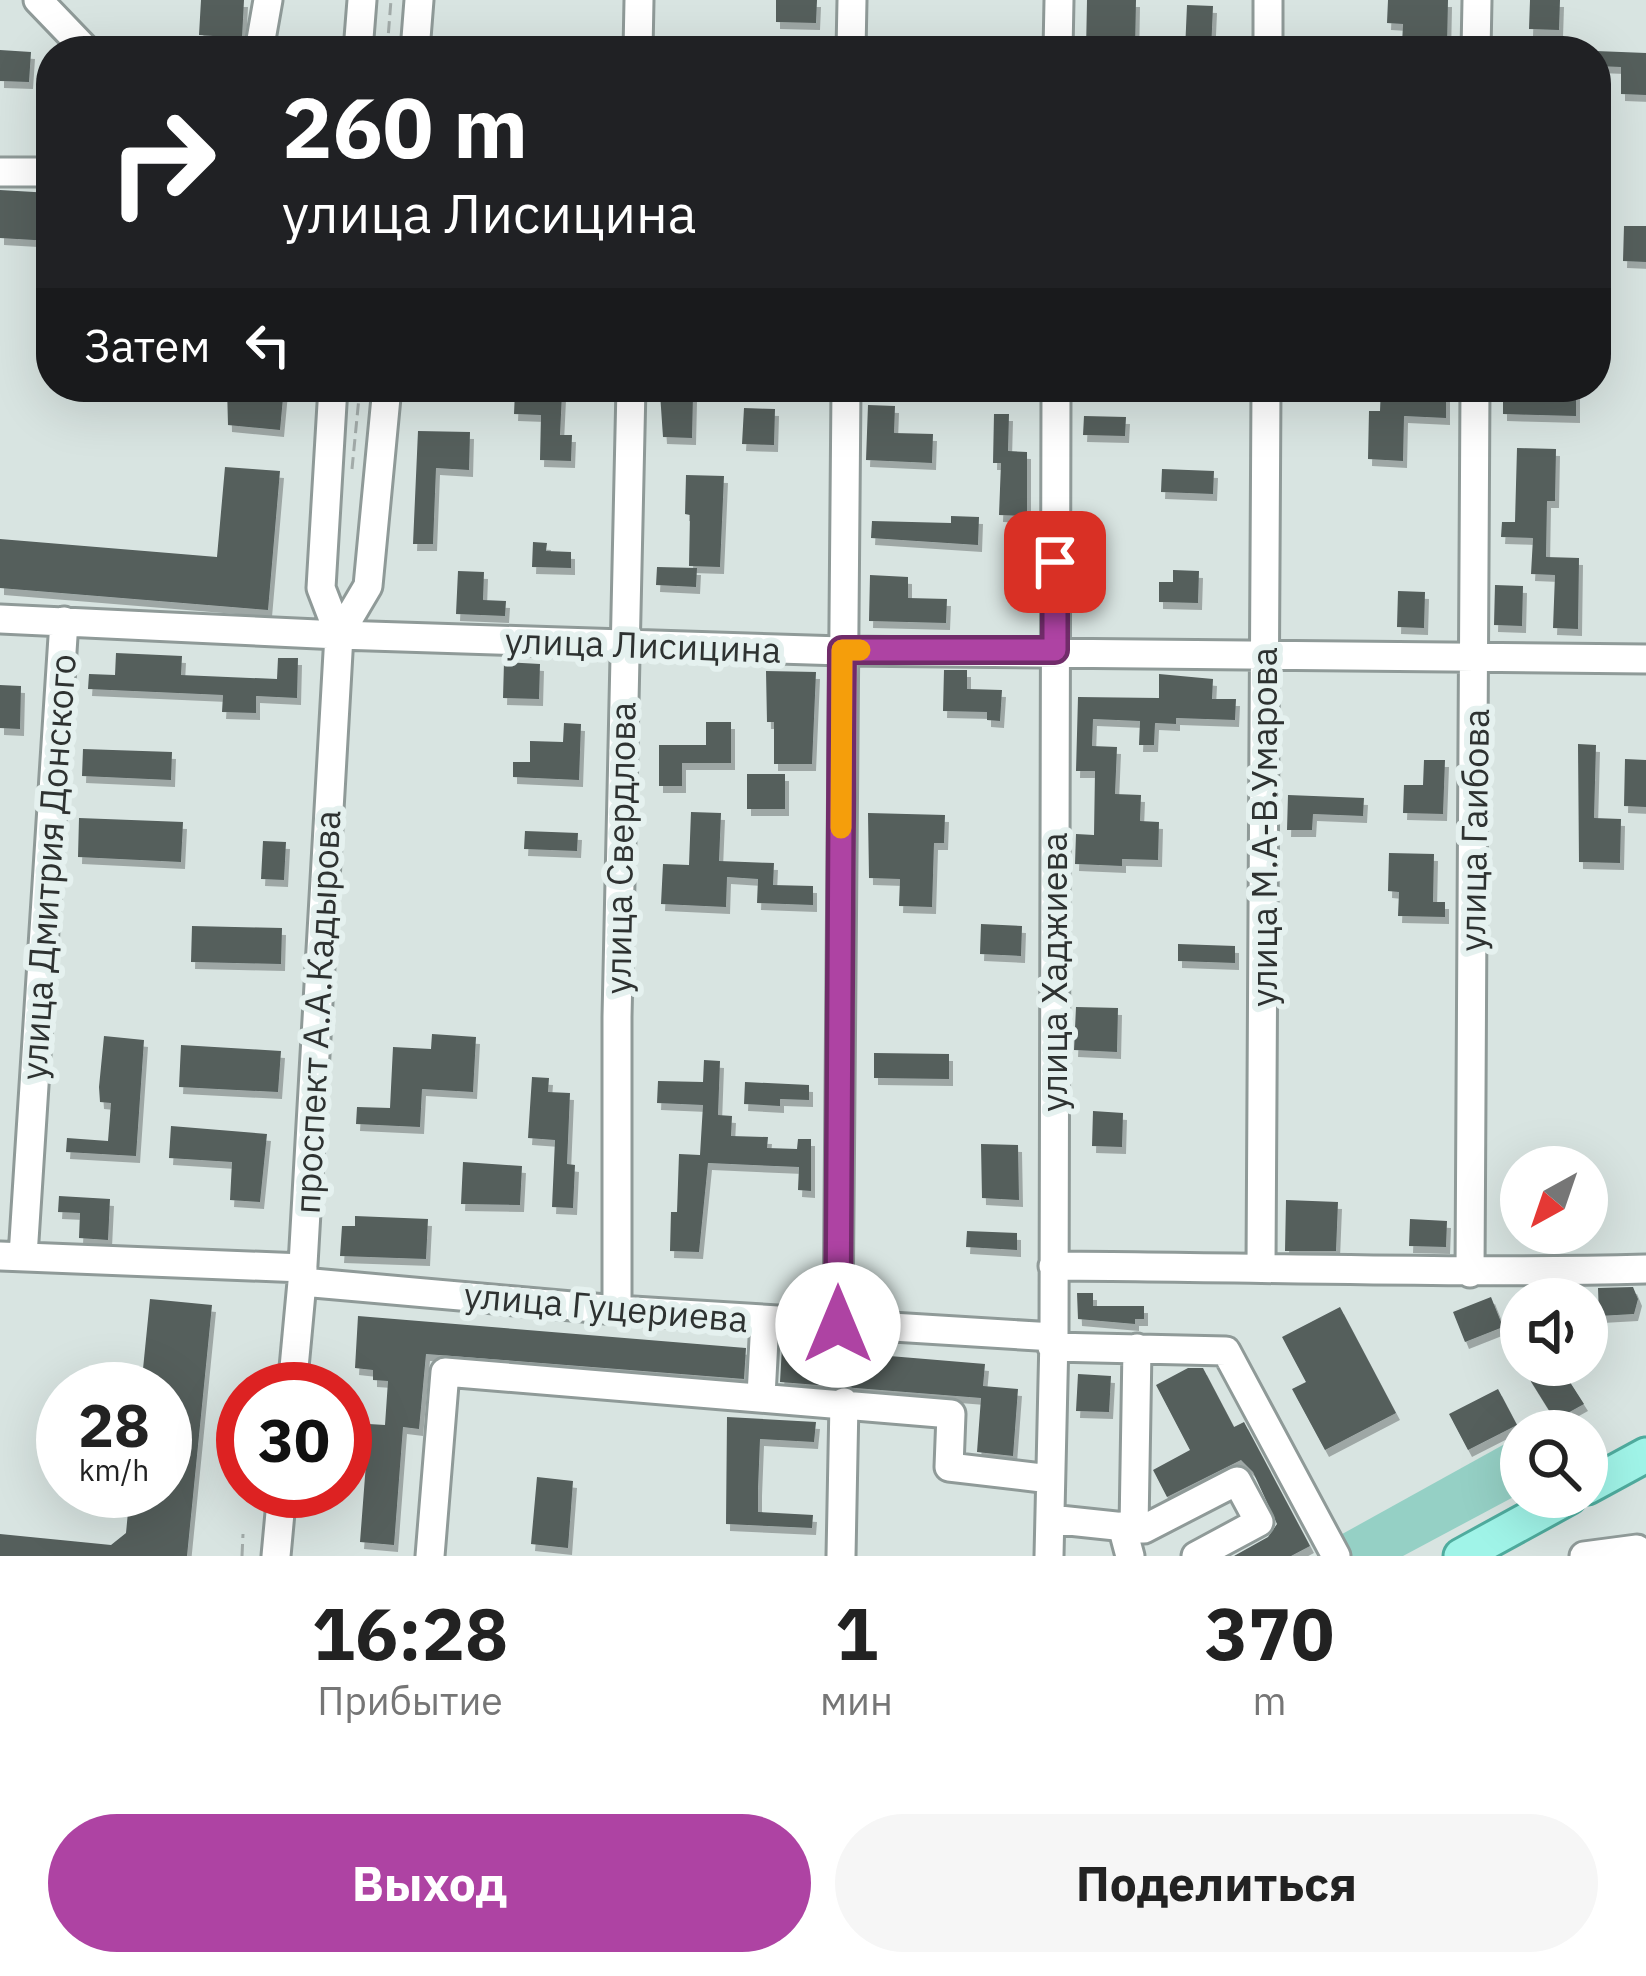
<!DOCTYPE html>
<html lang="ru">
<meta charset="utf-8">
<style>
:root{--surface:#fff;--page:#f6f6f6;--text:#222;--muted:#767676;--accent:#ae43a3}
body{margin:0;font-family:"IBM Plex Sans",sans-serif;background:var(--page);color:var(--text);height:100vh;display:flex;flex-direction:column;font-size:45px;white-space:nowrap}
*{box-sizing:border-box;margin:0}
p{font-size:39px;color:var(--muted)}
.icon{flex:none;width:66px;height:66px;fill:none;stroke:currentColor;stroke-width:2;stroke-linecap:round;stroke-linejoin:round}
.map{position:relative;height:1556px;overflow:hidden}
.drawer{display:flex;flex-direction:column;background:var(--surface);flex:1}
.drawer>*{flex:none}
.banner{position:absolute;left:36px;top:36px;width:1575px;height:366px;border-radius:48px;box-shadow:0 12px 48px #0002;background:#202124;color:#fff;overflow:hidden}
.needle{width:78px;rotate:220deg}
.fabs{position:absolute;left:1500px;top:1146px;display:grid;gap:24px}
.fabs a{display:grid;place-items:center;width:108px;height:108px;border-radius:50%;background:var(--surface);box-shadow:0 12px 48px #0002;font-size:60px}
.speed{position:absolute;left:36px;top:1362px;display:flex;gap:24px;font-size:60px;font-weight:700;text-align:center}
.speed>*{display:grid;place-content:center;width:156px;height:156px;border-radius:50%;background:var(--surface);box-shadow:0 12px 48px #0002;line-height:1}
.speed small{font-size:30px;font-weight:400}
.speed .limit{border:18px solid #d22;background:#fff;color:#111}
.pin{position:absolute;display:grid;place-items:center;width:102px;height:102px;color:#fff;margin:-51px;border-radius:24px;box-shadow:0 6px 18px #0006}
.me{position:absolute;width:132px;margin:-66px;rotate:0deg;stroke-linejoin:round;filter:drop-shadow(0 0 9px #0008)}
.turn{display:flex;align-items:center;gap:42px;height:252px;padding:0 48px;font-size:54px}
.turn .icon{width:156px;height:156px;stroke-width:2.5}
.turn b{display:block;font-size:84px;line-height:102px}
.then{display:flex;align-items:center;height:114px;padding:0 48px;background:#0003;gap:24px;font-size:45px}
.eta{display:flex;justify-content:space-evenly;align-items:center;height:204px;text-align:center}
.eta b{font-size:72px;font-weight:800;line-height:84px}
.primary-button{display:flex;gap:24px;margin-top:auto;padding:24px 48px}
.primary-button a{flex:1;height:138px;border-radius:72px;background:var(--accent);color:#fff;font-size:48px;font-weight:800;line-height:138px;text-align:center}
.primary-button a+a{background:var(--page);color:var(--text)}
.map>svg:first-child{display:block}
.green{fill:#95d0c5}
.building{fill:#545e5c;filter:url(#shadow)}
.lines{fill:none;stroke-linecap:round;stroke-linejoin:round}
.minor-casing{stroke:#8f9a98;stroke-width:33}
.major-casing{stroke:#4fac9e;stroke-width:39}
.path{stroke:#a2aba9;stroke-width:3;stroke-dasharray:12 6;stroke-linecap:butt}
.minor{stroke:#fff;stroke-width:27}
.major{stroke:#a0f4e8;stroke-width:33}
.route-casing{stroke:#712c6a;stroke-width:30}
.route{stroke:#ae43a3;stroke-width:21}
.slow{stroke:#f59e0b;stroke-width:21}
.labels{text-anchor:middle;stroke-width:12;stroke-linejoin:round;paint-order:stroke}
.street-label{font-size:36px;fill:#2e3231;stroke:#e5f1ef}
</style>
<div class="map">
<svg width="1646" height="1556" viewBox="0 0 1646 1556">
<defs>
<filter id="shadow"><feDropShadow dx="4" dy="7" stdDeviation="0" flood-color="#0004"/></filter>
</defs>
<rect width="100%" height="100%" fill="#d8e4e1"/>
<!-- green -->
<path class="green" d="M1521 1435V1493L1403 1556H1344L1335 1538Z"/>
<!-- building -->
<path class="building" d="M201 0H244L242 38 199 35Z
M776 0H817L816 23 776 22Z
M1087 0H1136L1135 51H1086Z
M1388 0H1448L1447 47 1402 45 1403 24 1387 23Z
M1530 0H1560L1559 30 1529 29Z
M1187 5 1213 6 1211 51H1185Z
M0 50 31 52 29 82 0 81Z
M1596 51 1646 53V95L1621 94V67L1596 66Z
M0 190 51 193V241L0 238Z
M1624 226H1646V262L1623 261Z
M227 387H284L280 430 228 425Z
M1381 387H1446V418L1404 416 1403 461 1368 459 1369 411H1380Z
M1536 387H1576V416L1503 414V398L1536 399Z
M515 391 562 393 560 435H572L571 461 540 460 541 415 514 414Z
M660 393 693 395 692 438 663 437Z
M868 405 895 406 894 433 933 434 932 463 866 460Z
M744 408 775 409 774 445 742 444Z
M994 414H1009L1008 451 1027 452V516L999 515 1001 463H993Z
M1084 416 1126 417 1125 436 1083 435Z
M418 431 470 432 469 470 436 468 433 544H413Z
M1517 448 1556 449 1555 501H1547L1546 557 1579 558 1578 629 1553 628 1555 575 1531 574 1533 538 1501 537 1502 522H1515Z
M225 467 280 471 268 610 0 588V539L217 557Z
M1162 469 1214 471 1213 494 1161 492Z
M686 475 724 476 720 567 689 566 690 515 685 514Z
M951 516 979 517 978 545 871 538 872 521 951 523Z
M533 542 547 543 546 551 571 552V568L532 567Z
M1004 553H1026L1027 590 1006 589Z
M657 567 697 568 696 587 656 585Z
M1173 570 1199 571 1198 603 1159 602V582H1173Z
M458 571 484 572 483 600 506 601 505 616 456 614Z
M870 575 908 577V598L947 599 946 623 869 621Z
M1495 585 1523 586 1522 626 1494 625Z
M1398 591 1425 592 1424 628 1397 627Z
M116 653 182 656 181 675 277 679 278 658H298L297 698 256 696V713L222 712 223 695 88 689 89 674 115 675Z
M504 662 540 664 539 699 503 698Z
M944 670H967V689L1002 690 1000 721 987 720V712L943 711Z
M766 671 816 672 812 764H774V722H767Z
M1159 674 1213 679 1212 699H1236L1235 720 1176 718V724L1155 723 1154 745H1139L1140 721 1093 719 1092 746 1117 747 1115 794 1141 795 1140 821 1159 822 1158 860 1122 859V866L1075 864 1076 834 1094 835 1095 771H1076L1078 697 1159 698Z
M0 685 21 686 20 729 0 728Z
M706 722H731V763H682V786H659V745H706Z
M564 723 581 724 579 780 513 777V762H530V741L563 742Z
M1578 744 1596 745 1594 818 1621 819 1620 863 1579 862Z
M83 749 172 752 171 780 82 776Z
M1625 759 1646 760V807L1624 806Z
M1424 760H1445L1443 814 1403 813 1404 785H1423Z
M747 774H785V809H747Z
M1288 795 1364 798 1363 816 1313 814 1312 830H1287Z
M691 812 721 813 719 861 774 863 773 885 813 886V905L757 903 758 879 727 877 726 907 661 904 663 864 689 865Z
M868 813 945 815 944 843H934L932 907 899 906 900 879 869 878Z
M79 818 183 822 181 862 78 857Z
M525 831 578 833 577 851 524 849Z
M263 841 286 842 284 880 261 879Z
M1389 853 1434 854 1433 902H1445V917L1398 916 1399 892 1388 891Z
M981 924 1022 926 1021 956 980 954Z
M192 926 282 928 281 964 191 962Z
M1178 944 1235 946V963L1178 961Z
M1076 1007 1118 1008 1117 1052 1074 1050Z
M432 1034 476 1037 473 1092 422 1089 420 1127 356 1124 357 1107 390 1108 393 1047 431 1049Z
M104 1036 144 1040 136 1156 66 1152 67 1138 108 1141 111 1103 100 1102 99 1087Z
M181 1045 281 1051 278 1092 179 1087Z
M874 1053 949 1054V1079L874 1078Z
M704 1060 720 1061 718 1115 732 1116 731 1136 768 1137 767 1148 797 1149 798 1139H811V1191L798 1190 799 1167 708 1163 699 1252 670 1251 671 1212H677L679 1154 700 1155 703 1105 657 1103 658 1081 703 1082Z
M532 1077 549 1078 548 1092 570 1093 567 1164 575 1165 573 1208 552 1207 555 1140 528 1138Z
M745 1082 809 1085V1100L780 1099V1106L744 1104Z
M1093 1111 1123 1113 1122 1147 1092 1146Z
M171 1126 267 1134 260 1202 230 1200 232 1162 169 1158Z
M981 1144 1018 1145 1019 1200 982 1198Z
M463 1162 522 1166 520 1205 461 1204Z
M59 1196 110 1199 108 1240 79 1238 80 1213 58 1212Z
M1286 1200 1338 1202 1336 1251H1285Z
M355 1216 428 1219 426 1259 340 1256 342 1226H355Z
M1410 1219 1447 1221 1446 1247 1409 1246Z
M967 1231 1017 1233V1250L966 1247Z
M1633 1287 1638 1299 1634 1314 1599 1316 1598 1288Z
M1077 1293H1093V1306H1144V1319H1135V1324L1078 1319Z
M1491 1297 1503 1327 1465 1342 1453 1312Z
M150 1299 212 1305 187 1556H0V1534L111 1545 126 1533 130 1491H165V1389H141Z
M1340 1307 1396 1413 1325 1450 1292 1389 1306 1382 1282 1337Z
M358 1316 746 1348 744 1379 426 1354 419 1429 403 1427 394 1545 360 1542 369 1424 385 1425 388 1381 373 1380V1370L355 1368Z
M782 1347 985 1364 983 1386 1018 1389 1013 1456 977 1452 981 1398 780 1382Z
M1544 1365H1559L1584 1404 1555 1420 1527 1375Z
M1188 1368H1203L1234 1427 1244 1422 1310 1546 1291 1556H1234L1268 1537 1277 1524 1253 1472 1241 1460 1167 1497 1153 1470 1190 1450 1156 1385Z
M1078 1374 1111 1376 1109 1412 1076 1411Z
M1498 1389 1517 1425 1468 1450 1449 1414Z
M727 1417 816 1422 814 1442 760 1439 758 1489V1512L813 1515 812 1528 726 1524Z
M537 1477 573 1481 568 1548 531 1544Z"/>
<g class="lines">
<defs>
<path id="minor" d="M38 0 87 51
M259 51 268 0
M358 51 362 0
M415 51 419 0
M638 51 639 0
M851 51 852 0
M1058 51 1059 0
M1268 51V0
M1476 51 1477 0
M0 172H51
M0 619 339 635 842 651 1646 659
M339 635 368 586 387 387
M0 1256 303 1268
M23 1256 64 621
M1053 1266C1251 1267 1448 1274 1646 1269
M1261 1266 1266 387
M1470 1273 1475 387
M302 1282 617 1310 1054 1337
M617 1310V1017L631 387
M838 1325 846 387
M1052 1347 1226 1351 1336 1556
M292 1389 302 1282 339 635 321 588 333 387
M761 1396 765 1320
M1050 1519 1144 1529 1237 1481 1259 1522 1196 1556
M1122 1526 1130 1556
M1134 1528 1137 1348
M276 1556 282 1491
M430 1556 445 1372 951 1414 949 1467 1050 1479
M841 1556 844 1402
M1049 1556 1054 1337 1056 387
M1584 1556 1637 1549V1556"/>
<path id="major" d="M1587 1487 1646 1455
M1461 1556 1569 1497"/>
</defs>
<!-- minor casing -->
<use href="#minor" class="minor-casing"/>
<!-- major casing -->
<use href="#major" class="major-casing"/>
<!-- path -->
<path class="path" d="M387 51 391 0
M352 469 360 387
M242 1556 243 1534"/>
<!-- minor -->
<use href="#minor" class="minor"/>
<!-- major -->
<use href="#major" class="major"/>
</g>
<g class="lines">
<defs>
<path id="route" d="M838 1325 842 650H1055V562"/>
</defs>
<!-- route casing -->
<use href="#route" class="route-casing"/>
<!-- route -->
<use href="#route" class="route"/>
<!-- slow -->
<path class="slow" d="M841 828 842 650H860"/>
</g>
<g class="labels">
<!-- street labels -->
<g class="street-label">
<text transform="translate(643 645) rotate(2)" y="13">улица Лисицина</text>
<text transform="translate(1264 827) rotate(-90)" y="13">улица М.А-В.Умарова</text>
<text transform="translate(1474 830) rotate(-89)" y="13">улица Гаибова</text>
<text transform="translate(620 848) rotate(-89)" y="13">улица Свердлова</text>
<text transform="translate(48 867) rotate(-86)" y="13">улица Дмитрия Донского</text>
<text transform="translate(1054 972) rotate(-90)" y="13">улица Хаджиева</text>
<text transform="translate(317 1012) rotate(-87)" y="13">проспект А.А.Кадырова</text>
<text transform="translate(606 1307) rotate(5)" y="13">улица Гуцериева</text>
</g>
</g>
</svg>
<div class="fabs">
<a><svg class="needle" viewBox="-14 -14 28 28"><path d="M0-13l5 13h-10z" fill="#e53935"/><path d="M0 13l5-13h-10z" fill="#767676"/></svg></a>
<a><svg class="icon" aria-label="sound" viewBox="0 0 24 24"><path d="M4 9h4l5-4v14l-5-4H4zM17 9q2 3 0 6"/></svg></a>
<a><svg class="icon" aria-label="search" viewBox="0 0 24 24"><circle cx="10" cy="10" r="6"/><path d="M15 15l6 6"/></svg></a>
</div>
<div class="speed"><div>28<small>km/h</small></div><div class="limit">30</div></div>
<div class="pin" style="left:1055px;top:562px;background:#d93025"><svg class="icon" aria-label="arrive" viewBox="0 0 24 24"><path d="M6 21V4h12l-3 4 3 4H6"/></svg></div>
<svg class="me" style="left:838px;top:1325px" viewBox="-20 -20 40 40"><circle r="19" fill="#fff"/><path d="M0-13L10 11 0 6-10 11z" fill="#ae43a3"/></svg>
<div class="banner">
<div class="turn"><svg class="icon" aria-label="right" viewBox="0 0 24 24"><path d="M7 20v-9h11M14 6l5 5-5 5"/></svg><div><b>260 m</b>улица Лисицина</div></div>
<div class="then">Затем<svg class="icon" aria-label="left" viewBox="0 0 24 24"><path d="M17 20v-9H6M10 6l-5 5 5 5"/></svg></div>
</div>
</div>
<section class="drawer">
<div class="eta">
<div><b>16:28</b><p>Прибытие</p></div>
<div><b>1</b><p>мин</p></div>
<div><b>370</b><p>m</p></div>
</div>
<div class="primary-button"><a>Выход</a><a>Поделиться</a></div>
</section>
